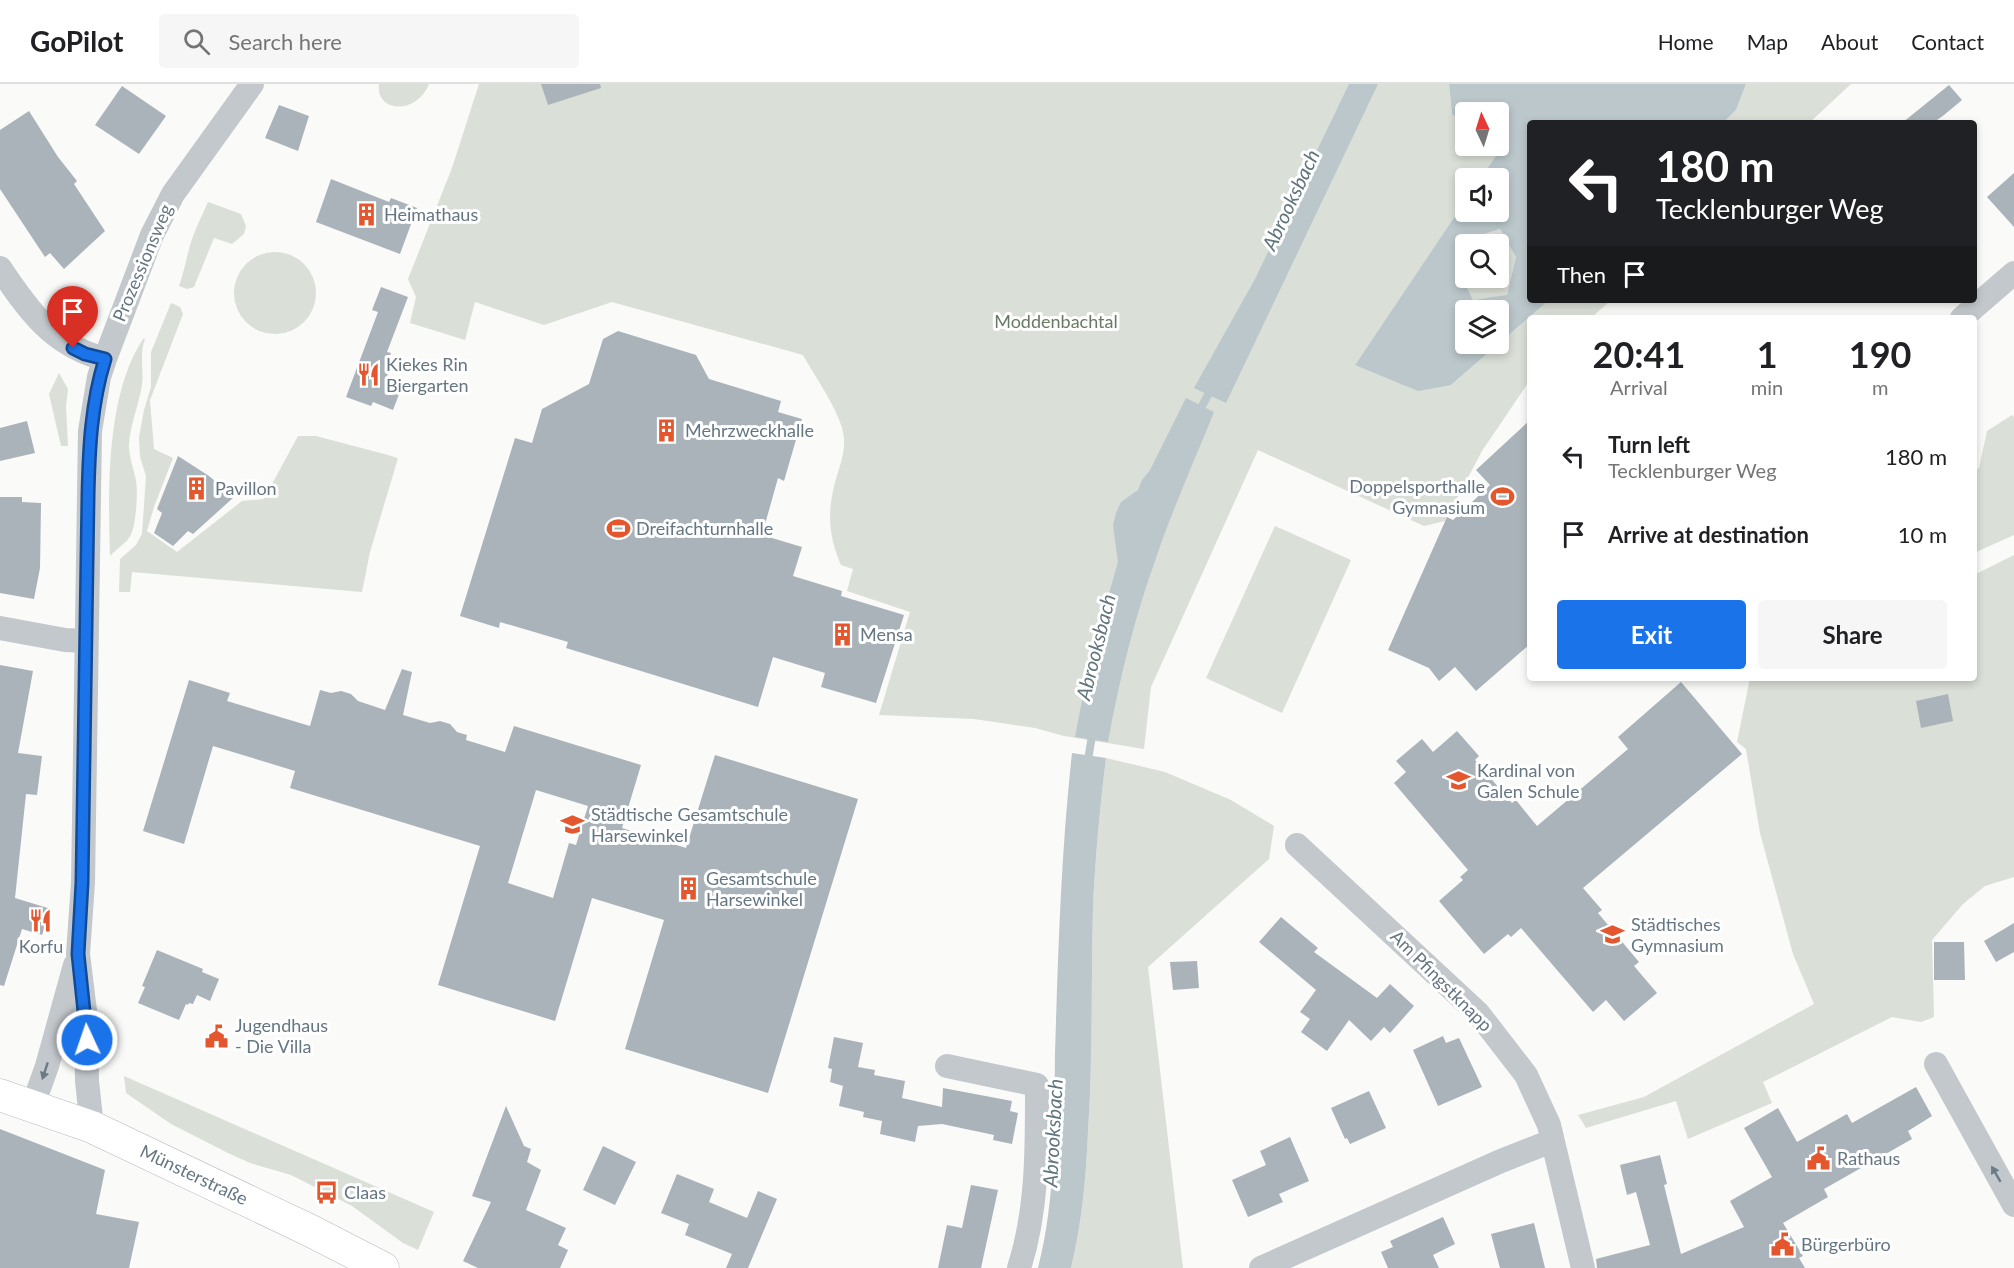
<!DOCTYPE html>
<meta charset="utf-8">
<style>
:root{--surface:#fff;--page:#f6f6f6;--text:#202124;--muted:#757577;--line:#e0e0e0;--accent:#1a73e8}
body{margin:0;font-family:Lato,sans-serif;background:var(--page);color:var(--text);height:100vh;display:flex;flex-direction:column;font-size:22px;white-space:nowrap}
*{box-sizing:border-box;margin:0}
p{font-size:20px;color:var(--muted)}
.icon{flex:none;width:33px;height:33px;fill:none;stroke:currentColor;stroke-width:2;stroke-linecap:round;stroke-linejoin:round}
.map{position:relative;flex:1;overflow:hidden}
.sheet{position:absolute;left:1527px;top:231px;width:450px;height:366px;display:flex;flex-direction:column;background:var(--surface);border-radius:6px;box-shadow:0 3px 9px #0003}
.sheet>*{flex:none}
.banner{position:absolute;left:1527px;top:36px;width:450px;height:183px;border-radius:6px;box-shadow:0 3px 9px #0003;background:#202124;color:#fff;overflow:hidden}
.needle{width:39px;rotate:356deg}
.buttons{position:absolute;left:1455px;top:18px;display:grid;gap:12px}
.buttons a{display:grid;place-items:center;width:54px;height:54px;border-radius:6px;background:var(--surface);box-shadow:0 3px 9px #0003;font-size:30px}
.pin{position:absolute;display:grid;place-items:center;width:51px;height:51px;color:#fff;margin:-62px -26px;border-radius:50% 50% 50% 0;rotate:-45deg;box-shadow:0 0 6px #0007}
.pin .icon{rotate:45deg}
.me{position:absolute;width:66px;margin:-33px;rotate:357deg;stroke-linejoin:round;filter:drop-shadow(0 0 4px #0008)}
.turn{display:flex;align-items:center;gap:21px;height:126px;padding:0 30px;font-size:27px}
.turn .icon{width:78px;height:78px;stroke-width:2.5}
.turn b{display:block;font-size:42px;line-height:51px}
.then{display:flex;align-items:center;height:57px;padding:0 30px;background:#0003;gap:12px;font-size:22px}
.eta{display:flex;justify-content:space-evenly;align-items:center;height:102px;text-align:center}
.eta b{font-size:36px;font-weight:700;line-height:42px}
.primary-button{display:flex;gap:12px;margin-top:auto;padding:12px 30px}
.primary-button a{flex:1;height:69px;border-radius:6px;background:var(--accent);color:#fff;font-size:24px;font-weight:700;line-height:69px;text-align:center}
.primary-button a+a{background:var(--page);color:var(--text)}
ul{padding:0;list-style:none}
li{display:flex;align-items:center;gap:18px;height:78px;padding:0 30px}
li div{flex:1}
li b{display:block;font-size:22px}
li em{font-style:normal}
header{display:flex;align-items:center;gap:36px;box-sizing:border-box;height:84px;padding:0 30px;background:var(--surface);border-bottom:2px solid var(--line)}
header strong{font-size:28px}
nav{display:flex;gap:33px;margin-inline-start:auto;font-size:21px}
.search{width:420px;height:54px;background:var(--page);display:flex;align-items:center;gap:15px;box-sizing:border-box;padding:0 21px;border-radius:6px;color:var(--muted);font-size:22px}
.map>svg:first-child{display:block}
.green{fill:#dadfd7;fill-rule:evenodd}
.water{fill:#bbc7cb;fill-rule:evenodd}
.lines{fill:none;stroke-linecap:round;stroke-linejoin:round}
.stream{stroke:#bbc7cb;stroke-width:8}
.building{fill:#aab3b9;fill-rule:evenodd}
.major-casing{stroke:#b5babe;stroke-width:33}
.minor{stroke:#c3c8cc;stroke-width:24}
.major{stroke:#fff;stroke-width:32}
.oneway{fill:#6a7a87}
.route-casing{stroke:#114b97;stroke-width:15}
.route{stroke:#1a73e8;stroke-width:10}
.labels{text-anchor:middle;stroke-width:6;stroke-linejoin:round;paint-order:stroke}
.poi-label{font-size:18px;fill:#657683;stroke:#fff;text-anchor:start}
.street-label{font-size:18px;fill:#657683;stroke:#fff}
.park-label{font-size:18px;fill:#687a64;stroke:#fff}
.water-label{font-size:20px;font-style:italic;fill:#60757c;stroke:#fff}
</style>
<header>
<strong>GoPilot</strong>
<div class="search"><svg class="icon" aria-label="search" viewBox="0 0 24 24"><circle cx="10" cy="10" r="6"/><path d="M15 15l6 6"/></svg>Search here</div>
<nav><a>Home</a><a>Map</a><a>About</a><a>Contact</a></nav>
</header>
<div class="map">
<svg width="2014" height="1184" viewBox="0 0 2014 1184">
<rect width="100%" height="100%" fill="#fafaf8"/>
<!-- green -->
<path class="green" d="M379 0H429C417 31 375 29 379 0Z
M479 0H1449L1452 30 1465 42 1466 62H1488L1497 70 1481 94H1466L1465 117 1355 281 1451 301 1549 216H1611L1591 234H1530V296L1482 367 1445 437 1424 442 1258 366 1151 603 1144 665 1064 652 1035 644 974 635 879 631 910 528 847 507 853 485 841 481C828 451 827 426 836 395 840 382 845 368 844 354 843 332 814 291 803 271L612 218 544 241 475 218 465 256 410 239 416 213 408 195 452 84Z
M1746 0H1851L1809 39H1723L1736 26Z
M208 118 241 130 246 142 244 150 232 160 214 154 194 203 187 205 179 202C183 191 185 181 188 169 192 151 201 134 208 118Z
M1500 145 1516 173 1507 212 1473 216 1459 188 1466 156ZM1466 160H1498V194H1466Z
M234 209a41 41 0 1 1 82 0a41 41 0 1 1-82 0Z
M171 219 180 223 183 230 150 316 154 365 173 374 154 423 147 447 177 468 242 417 264 415 298 352H316L388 371 398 374 370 468 362 508 132 488 130 508H119L120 475 136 461 142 450 146 392 140 373 139 353 144 326 151 303V268Z
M143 255H145C139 271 144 285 142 301 139 321 130 340 129 361 129 374 134 385 136 397 138 409 136 437 132 448 129 458 117 464 110 472 108 406 106 311 143 255Z
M59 289 68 305 66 323 68 362H61L49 310Z
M2012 331 2014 333V451L1974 469V388L1979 384 1987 347Z
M1275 442 1351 476 1282 629 1206 594Z
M2014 471V793L1985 802 1963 820 1932 856 1934 933 1921 938 1892 933 1763 998 1772 1019 1688 1055 1676 1017 1586 1044 1578 1031 1644 1013 1814 920 1793 870 1760 749 1746 665 1737 658 1750 594H1974V491Z
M1106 674 1165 688 1231 716 1274 742 1269 775 1148 883 1183 1184H1071C1082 1139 1086 1094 1088 1048 1093 974 1091 899 1093 825 1095 774 1100 724 1106 674Z
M124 992 434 1128 418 1166 403 1159 352 1122 291 1091 250 1079 228 1069 171 1040 126 1009Z"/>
<!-- water -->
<path class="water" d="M1349 0H1378L1226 319 1194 304 1255 195Z
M1449 0H1746L1736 26 1723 39H1530V216H1549L1451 301 1418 307 1355 281 1465 117 1466 128H1498V94H1481L1497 70 1488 62H1498V28H1466L1465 42 1452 30ZM1500 145 1516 173 1507 211 1473 216 1459 187 1466 156ZM1466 226H1498V260H1466Z
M1186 314 1214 328C1194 378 1172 426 1155 477 1134 535 1119 597 1108 658L1075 653 1090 575 1118 478 1113 441 1116 429 1121 418 1138 406 1142 396 1150 386Z
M1072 669 1106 674C1100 724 1095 774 1093 825 1091 899 1093 974 1088 1048 1086 1094 1082 1139 1071 1184H1038C1056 1114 1054 1042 1055 970 1058 869 1061 769 1072 669Z"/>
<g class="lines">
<!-- stream -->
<path class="stream" d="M1197 331 1213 302
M1087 682 1093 646"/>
</g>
<!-- building -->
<path class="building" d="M541 0H600L601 4 548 21Z
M1949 1 1962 16 1944 31 1933 39H1902Z
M122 2 166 32 139 70 95 41Z
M279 21 309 32 298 67 265 54Z
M29 27 58 73 77 97 74 100 105 147 64 185 50 169 45 173 0 105V46Z
M2014 89V143L1987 113Z
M331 95 389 118 391 114 417 124 400 170 316 138Z
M381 203 408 213 387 268 391 269 387 280 391 282 385 297 386 299 401 305 393 326 373 318 371 322 346 313 378 228 372 226Z
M618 247 696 271 709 295 781 317 778 328 802 335 784 397 778 394 762 451 802 463 793 492 842 507 841 512 904 531 876 619 821 603 825 589 773 573 758 623 566 564 568 558 500 538 499 544 460 532 515 354 532 359 542 325 589 300 603 255Z
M1530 336V560L1476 607 1455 583 1439 597 1429 584 1388 566 1447 433 1453 436 1490 401 1476 386Z
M27 337 35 369 0 377V344Z
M178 372 209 392 234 413 193 450 188 447 173 462 154 449 162 429 157 425Z
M0 413H22V418L41 419 40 484 34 515 0 509Z
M0 581 33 587 18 669 42 672 37 711 26 710 15 814 51 825 42 851 22 845 4 902 0 901Z
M402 585 412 588 403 631 430 639 440 637 450 640 457 648 467 651 466 656 505 668 514 642 641 681 622 744 686 764 715 671 858 715 768 1009 625 965 664 836 592 814 555 937 438 901 480 762 290 704 295 687 213 662 184 760 143 747 189 596 230 609 227 617 310 642 320 606 331 609 341 607 351 610 358 617 385 626ZM536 706 588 722 576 761 569 759 553 814 508 799Z
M1681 598 1742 670 1583 804 1602 826 1598 829 1639 878 1634 882 1657 909 1624 937 1606 916 1593 928 1521 844 1511 853 1508 850 1484 870 1439 817 1463 796 1460 793 1468 786 1394 699 1406 688 1396 677 1422 655 1433 668 1457 647 1479 672 1475 676 1512 719 1516 716 1537 742 1628 665 1618 653Z
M1948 610 1953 637 1921 644 1916 617Z
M1281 833 1318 864 1314 868 1377 914 1390 900 1414 922 1390 949 1384 943 1371 957 1349 936 1327 967 1301 948 1310 935 1300 928 1316 906 1259 858Z
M2014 839V868L1996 878 1984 857Z
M1934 858H1964L1965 896H1934Z
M157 866 203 885 202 888 219 895 210 917 197 911 193 920 189 919 188 921 186 920 179 936 138 919 145 903 142 902Z
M1197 877 1199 904 1173 906 1170 878Z
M1443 952 1446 959 1459 954 1482 1003 1438 1022 1413 966Z
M834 953 863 959 858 983 875 986 874 991 905 997 902 1014 942 1023 943 1004 1012 1017 1010 1027 1018 1029 1012 1060 993 1056 994 1051 942 1040 918 1042 915 1058 880 1050 882 1037 863 1033 864 1028 839 1022 843 1002 830 998 832 985 828 984Z
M1916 1003 1932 1032 1908 1047 1912 1055 1824 1105 1828 1113 1783 1139 1803 1172 1799 1174 1805 1184H1597L1596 1175 1650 1161 1636 1108 1627 1111 1620 1081 1660 1071 1667 1100 1664 1101 1681 1170 1744 1143 1730 1117 1772 1093 1744 1044 1778 1024 1797 1058 1847 1030 1852 1039Z
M1369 1007 1386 1044 1350 1060 1347 1054 1345 1055 1331 1024Z
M506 1022 524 1062 531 1065 527 1078 541 1086 526 1126 566 1144 558 1161 568 1166 560 1184H478L463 1177 491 1118 472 1112Z
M0 1045 105 1086 96 1130 139 1138 129 1184H0Z
M1290 1053 1309 1097 1279 1110 1283 1118 1248 1133 1232 1096 1266 1081 1260 1067Z
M603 1062 636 1078 615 1121 583 1106Z
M677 1090 714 1105 709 1118 747 1134 758 1107 777 1115 748 1184H726L732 1170 685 1151 689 1140 661 1129Z
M971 1101 998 1106 981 1184H938L947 1141 962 1144Z
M1443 1133 1455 1160 1433 1171 1439 1184H1388L1381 1168 1393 1163 1390 1157Z
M1534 1139 1545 1184H1500L1491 1150Z"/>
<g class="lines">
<defs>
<g id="major">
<path id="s1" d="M0 1011 92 1043 309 1146 383 1184"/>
</g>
</defs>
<!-- major casing -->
<use href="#major" class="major-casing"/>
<!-- minor -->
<path class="minor" d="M0 184C28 226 53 262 105 275
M1962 234 2014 189
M0 544 65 556 86 557
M1297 761 1478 929 1526 991 1549 1041 1583 1184
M1936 980 2014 1121
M947 982 1037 1001C1037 1063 1038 1125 1019 1184
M33 1021 47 982 75 881
M92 1043 87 997 86 935 78 870 83 799 90 347 99 293 105 275 152 151 173 110 252 0
M1261 1184 1501 1077 1552 1057"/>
<!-- major -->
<use href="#major" class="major"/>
</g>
<!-- one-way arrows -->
<defs><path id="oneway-solid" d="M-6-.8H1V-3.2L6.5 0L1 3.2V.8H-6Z" transform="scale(1.5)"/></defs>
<g class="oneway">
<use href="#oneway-solid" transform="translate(45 987) rotate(108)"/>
<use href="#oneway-solid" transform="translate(1996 1090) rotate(-120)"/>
</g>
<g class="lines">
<defs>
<path id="route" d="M73 264 85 270 105 275C91 320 89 365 88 412L82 799 78 870 87 956"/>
</defs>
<!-- route casing -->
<use href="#route" class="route-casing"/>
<!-- route -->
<use href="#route" class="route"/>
</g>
<!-- icons -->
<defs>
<symbol id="building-bare" viewBox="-9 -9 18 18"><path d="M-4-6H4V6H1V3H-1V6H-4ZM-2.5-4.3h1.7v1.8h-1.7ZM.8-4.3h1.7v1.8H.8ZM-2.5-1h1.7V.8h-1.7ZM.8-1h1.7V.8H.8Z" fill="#e4572e" stroke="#fff" stroke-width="2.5" paint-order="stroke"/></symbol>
<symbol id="restaurant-bare" viewBox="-9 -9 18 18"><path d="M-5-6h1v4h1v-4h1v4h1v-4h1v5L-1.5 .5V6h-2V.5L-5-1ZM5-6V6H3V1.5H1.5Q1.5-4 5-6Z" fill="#e4572e" stroke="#fff" stroke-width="2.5" paint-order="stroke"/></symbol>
<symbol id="stadium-bare" viewBox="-9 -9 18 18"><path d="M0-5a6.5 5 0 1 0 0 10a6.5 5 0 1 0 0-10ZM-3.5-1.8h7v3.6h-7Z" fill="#e4572e" stroke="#fff" stroke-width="2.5" paint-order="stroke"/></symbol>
<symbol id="school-bare" viewBox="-9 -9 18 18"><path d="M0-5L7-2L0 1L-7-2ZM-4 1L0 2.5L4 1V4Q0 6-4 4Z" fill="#e4572e" stroke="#fff" stroke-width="2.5" paint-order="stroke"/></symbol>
<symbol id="civic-bare" viewBox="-9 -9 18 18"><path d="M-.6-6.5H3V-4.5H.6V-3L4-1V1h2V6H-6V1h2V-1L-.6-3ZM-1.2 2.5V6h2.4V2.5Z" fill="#e4572e" stroke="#fff" stroke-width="2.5" paint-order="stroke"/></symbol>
<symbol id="bus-bare" viewBox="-9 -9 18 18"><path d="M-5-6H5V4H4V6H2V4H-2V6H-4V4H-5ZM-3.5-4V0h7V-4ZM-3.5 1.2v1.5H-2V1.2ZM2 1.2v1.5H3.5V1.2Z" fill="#e4572e" stroke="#fff" stroke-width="2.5" paint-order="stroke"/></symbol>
</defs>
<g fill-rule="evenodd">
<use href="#building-bare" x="350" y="114" width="33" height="33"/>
<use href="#restaurant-bare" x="352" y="274" width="33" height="33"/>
<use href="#building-bare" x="650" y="330" width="33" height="33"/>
<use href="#building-bare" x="180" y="388" width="33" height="33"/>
<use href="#stadium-bare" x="1486" y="396" width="33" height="33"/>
<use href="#stadium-bare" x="602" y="428" width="33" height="33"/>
<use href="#building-bare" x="826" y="534" width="33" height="33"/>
<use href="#school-bare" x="1442" y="680" width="33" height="33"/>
<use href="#school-bare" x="556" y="724" width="33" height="33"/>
<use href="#building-bare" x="672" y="788" width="33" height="33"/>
<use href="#restaurant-bare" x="24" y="820" width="33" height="33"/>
<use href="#school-bare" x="1596" y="834" width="33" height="33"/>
<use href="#civic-bare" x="200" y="936" width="33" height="33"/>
<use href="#civic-bare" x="1802" y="1058" width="33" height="33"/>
<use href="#bus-bare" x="310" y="1092" width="33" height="33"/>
<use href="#civic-bare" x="1766" y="1144" width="33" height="33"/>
</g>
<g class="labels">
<!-- poi labels -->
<g class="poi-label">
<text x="384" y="137">Heimathaus</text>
<text x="386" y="287">Kiekes Rin<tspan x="386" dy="21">Biergarten</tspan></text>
<text x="685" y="353">Mehrzweckhalle</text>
<text x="1485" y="409" text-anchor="end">Doppelsporthalle<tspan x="1485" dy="21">Gymnasium</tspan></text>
<text x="215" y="411">Pavillon</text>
<text x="636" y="451">Dreifachturnhalle</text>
<text x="860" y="557">Mensa</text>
<text x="1477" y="693">Kardinal von<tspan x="1477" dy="21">Galen Schule</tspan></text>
<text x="591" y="737">Städtische Gesamtschule<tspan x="591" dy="21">Harsewinkel</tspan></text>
<text x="706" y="801">Gesamtschule<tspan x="706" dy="21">Harsewinkel</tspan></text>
<text x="1631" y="847">Städtisches<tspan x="1631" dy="21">Gymnasium</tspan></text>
<text x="41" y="869" text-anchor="middle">Korfu</text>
<text x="235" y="948">Jugendhaus<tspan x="235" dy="21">- Die Villa</tspan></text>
<text x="1837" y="1081">Rathaus</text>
<text x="344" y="1115">Claas</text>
<text x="1801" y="1167">Bürgerbüro</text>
</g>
<!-- street labels -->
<g class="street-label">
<text transform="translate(143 179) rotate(-67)" y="6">Prozessionsweg</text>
<text transform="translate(1441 897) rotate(45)" y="6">Am Pfingstknapp</text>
<text dy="6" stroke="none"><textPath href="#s1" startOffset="210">Münsterstraße</textPath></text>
</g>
<!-- park labels -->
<g class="park-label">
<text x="1056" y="244">Moddenbachtal</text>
</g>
<!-- water labels -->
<g class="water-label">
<text transform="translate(1291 116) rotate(-65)" y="7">Abrooksbach</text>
<text transform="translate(1096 563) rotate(-76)" y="7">Abrooksbach</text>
<text transform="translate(1053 1049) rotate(-87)" y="7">Abrooksbach</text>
</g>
</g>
</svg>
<div class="buttons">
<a><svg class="needle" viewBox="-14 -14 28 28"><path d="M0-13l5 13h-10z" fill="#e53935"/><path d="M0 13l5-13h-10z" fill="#757577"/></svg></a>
<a><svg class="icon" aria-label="sound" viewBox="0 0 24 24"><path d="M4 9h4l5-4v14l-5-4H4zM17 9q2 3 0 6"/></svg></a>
<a><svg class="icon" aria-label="search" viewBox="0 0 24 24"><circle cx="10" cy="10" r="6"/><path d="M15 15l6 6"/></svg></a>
<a><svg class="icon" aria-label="layers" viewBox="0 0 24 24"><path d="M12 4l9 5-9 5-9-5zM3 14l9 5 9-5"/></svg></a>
</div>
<div class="pin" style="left:73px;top:264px;background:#d93025"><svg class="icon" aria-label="arrive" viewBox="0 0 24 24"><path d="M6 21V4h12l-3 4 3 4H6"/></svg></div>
<svg class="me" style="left:87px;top:956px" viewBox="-20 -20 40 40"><circle r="17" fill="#1a73e8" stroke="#fff" stroke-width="3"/><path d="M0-11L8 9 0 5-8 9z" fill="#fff"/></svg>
<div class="banner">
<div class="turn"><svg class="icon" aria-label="left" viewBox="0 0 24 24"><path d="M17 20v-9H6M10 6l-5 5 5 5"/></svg><div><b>180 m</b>Tecklenburger Weg</div></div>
<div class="then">Then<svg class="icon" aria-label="arrive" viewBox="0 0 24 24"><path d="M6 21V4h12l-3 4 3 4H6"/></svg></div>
</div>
<section class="sheet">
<div class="eta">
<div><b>20:41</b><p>Arrival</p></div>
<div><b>1</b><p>min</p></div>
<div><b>190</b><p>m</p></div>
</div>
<ul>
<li><svg class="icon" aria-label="left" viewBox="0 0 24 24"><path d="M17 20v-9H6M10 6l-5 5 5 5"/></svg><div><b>Turn left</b><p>Tecklenburger Weg</p></div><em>180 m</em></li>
<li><svg class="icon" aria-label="arrive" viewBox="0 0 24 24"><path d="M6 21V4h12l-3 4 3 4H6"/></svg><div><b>Arrive at destination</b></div><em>10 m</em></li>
</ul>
<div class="primary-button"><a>Exit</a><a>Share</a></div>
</section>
</div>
